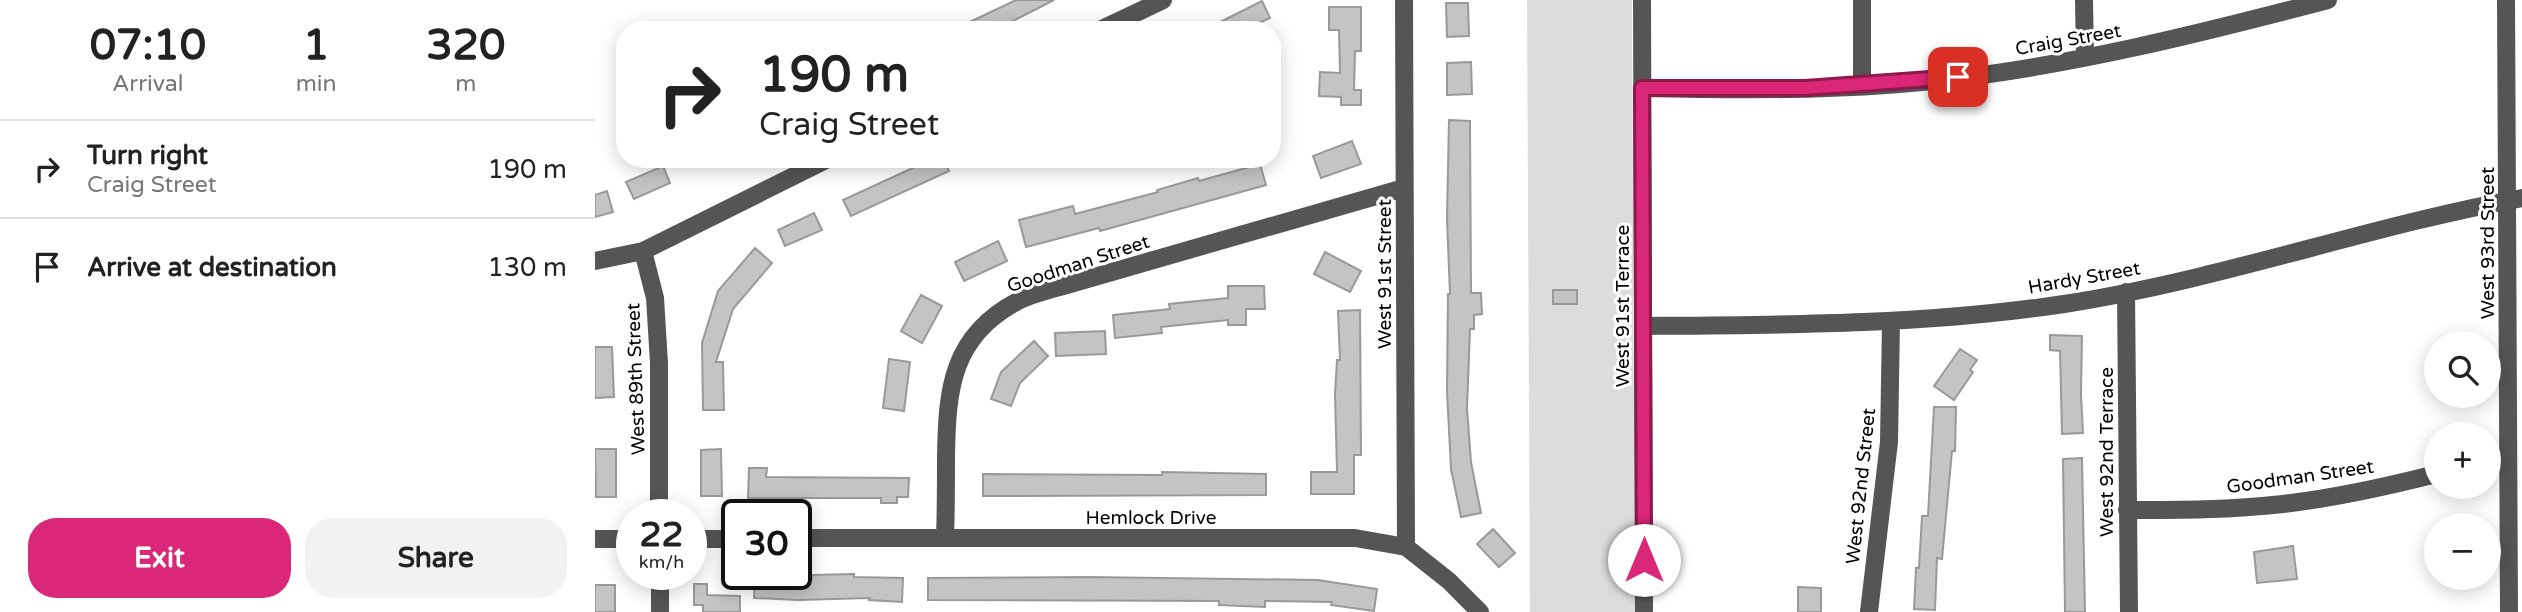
<!DOCTYPE html>
<meta charset="utf-8">
<style>
:root{--surface:#fff;--page:#f2f2f2;--text:#222;--muted:#767676;--line:#e0e0e0;--accent:#db2777}
body{margin:0;font-family:"Varela Round",sans-serif;background:var(--page);color:var(--text);height:100vh;display:flex;flex-direction:column;font-size:26px;white-space:nowrap}
*{box-sizing:border-box;margin:0}
p{font-size:23px;color:var(--muted)}
.icon{flex:none;width:38px;height:38px;fill:none;stroke:currentColor;stroke-width:2;stroke-linecap:round;stroke-linejoin:round}
.map{position:relative;flex:1;overflow:hidden}
.panel{display:flex;flex-direction:column;background:var(--surface);width:595px}
.panel>*{flex:none}
.banner{position:absolute;left:21px;top:21px;width:665px;height:147px;border-radius:28px;box-shadow:0 4px 18px #0003;background:#fff;color:var(--text);overflow:hidden}
.buttons{position:absolute;left:1829px;top:331px;display:grid;gap:14px}
.buttons a{display:grid;place-items:center;width:77px;height:77px;border-radius:50%;background:var(--surface);box-shadow:0 4px 18px #0003;font-size:35px}
.speed{position:absolute;left:21px;top:499px;display:flex;gap:14px;font-size:35px;font-weight:700;text-align:center}
.speed>*{display:grid;place-content:center;width:91px;height:91px;border-radius:50%;background:var(--surface);box-shadow:0 4px 18px #0003;line-height:1}
.speed small{font-size:18px;font-weight:400}
.speed .limit{border:4px solid #111;border-radius:10px;background:#fff;color:#111}
.pin{position:absolute;display:grid;place-items:center;width:60px;height:60px;color:#fff;margin:-30px;border-radius:14px;box-shadow:0 4px 10px #0006}
.me{position:absolute;width:77px;margin:-38px;rotate:0deg;stroke-linejoin:round;filter:drop-shadow(0 0 5px #0008)}
.turn{display:flex;align-items:center;gap:24px;height:147px;padding:0 28px;font-size:32px}
.turn .icon{width:91px;height:91px;stroke-width:2.5}
.turn b{display:block;font-size:49px;line-height:60px}
.eta{display:flex;justify-content:space-evenly;align-items:center;height:119px;text-align:center}
.eta b{font-size:42px;font-weight:800;line-height:49px}
.button{display:flex;gap:14px;margin-top:auto;padding:14px 28px}
.button a{flex:1;height:80px;border-radius:28px;background:var(--accent);color:#fff;font-size:28px;font-weight:800;line-height:80px;text-align:center}
.button a+a{background:var(--page);color:var(--text)}
ul{padding:0;list-style:none}
li{display:flex;align-items:center;gap:21px;height:98px;padding:0 28px;border-top:2px solid var(--line)}
li div{flex:1}
li b{display:block;font-size:26px}
li em{font-style:normal}
main{display:flex;flex:1;min-height:0}
.map>svg:first-child{display:block}
.green{fill:#dcdcdc}
.building{fill:#c4c4c4;stroke:#999;stroke-width:2}
.lines{fill:none;stroke-linecap:round;stroke-linejoin:round}
.minor{stroke:#555;stroke-width:18}
.route-casing{stroke:#8e194d;stroke-width:18}
.route{stroke:#db2777;stroke-width:12}
.labels{text-anchor:middle;stroke-width:6;stroke-linejoin:round;paint-order:stroke}
.street-label{font-size:19px;fill:#000;stroke:#fff}
</style>
<main>
<section class="panel">
<div class="eta">
<div><b>07:10</b><p>Arrival</p></div>
<div><b>1</b><p>min</p></div>
<div><b>320</b><p>m</p></div>
</div>
<ul>
<li><svg class="icon" aria-label="right" viewBox="0 0 24 24"><path d="M7 20v-9h11M14 6l5 5-5 5"/></svg><div><b>Turn right</b><p>Craig Street</p></div><em>190 m</em></li>
<li><svg class="icon" aria-label="arrive" viewBox="0 0 24 24"><path d="M6 21V4h12l-3 4 3 4H6"/></svg><div><b>Arrive at destination</b></div><em>130 m</em></li>
</ul>
<div class="button"><a>Exit</a><a>Share</a></div>
</section>
<div class="map">
<svg width="1927" height="612" viewBox="0 0 1927 612">
<rect width="100%" height="100%" fill="#fff"/>
<!-- green -->
<path class="green" d="M932 0H1037L1040 612H935Z"/>
<!-- building -->
<path class="building" d="M421 0H459L400 30H358Z
M667 1 675 18 649 30H609Z
M851 3H873L874 36 852 37Z
M734 7H766V51H760L759 90H766V105H746V97L724 96 725 72 745 73 744 30H734Z
M876 62 877 94 852 95V63Z
M854 120 875 121 876 293H886L887 314 879 315V329H875L872 408 876 462 886 513 866 517 856 469 852 391 853 294H855L852 219Z
M757 141 766 164 726 178 718 156Z
M337 159H349L354 171 256 216 248 200Z
M665 164 671 185 505 231 504 228 431 247 424 220 478 206 480 214 563 192 562 190 603 178 604 181Z
M68 166 75 183 39 199 31 182Z
M12 191 18 212 0 217V195Z
M219 213 227 230 190 246 183 230Z
M403 241 412 261 369 281 360 262Z
M160 248 177 263 138 309 121 362H128L129 410H108L107 343 123 291Z
M730 252 766 271 755 292 719 274Z
M633 286H669L670 309H651V325H633V320L566 327 567 333 520 338 518 315 575 309 574 304 633 298Z
M958 290H982V304H958Z
M326 295 347 306 327 343 306 331Z
M765 310 766 455H759V494H716V472H742L740 394 742 360H745L743 311Z
M510 331 511 354 461 356 460 333Z
M1455 335 1487 336 1486 394 1488 433 1467 434 1465 351 1455 350Z
M439 341 453 356 425 383 416 406 396 399 406 372Z
M0 347H17L19 397 0 398Z
M1365 349 1382 360 1375 370 1378 372 1359 400 1339 386Z
M294 359 315 362 309 411 288 408Z
M1339 407H1361L1360 451H1357L1347 559 1342 558 1340 610 1319 609 1321 568H1324L1327 516H1333Z
M0 449H21V497H1Z
M126 449 127 496H106V450Z
M1487 458 1490 612H1470L1468 459Z
M154 468H172L171 477 314 478 313 497H302V503H286V498H153Z
M567 472 671 474V495L388 496V474L567 475Z
M898 529 920 553 904 567 882 544Z
M1698 546 1702 579 1662 583 1659 552Z
M259 574V577L308 578 307 602 274 600 275 598 203 600 159 598 160 576 217 578V575Z
M494 577 723 580 782 589 779 611 736 605 737 602 670 601V607L624 605V601L333 600V578Z
M99 584H112V595L145 596V612H108V605H99Z
M0 585H20V612H0Z
M1203 587 1226 588V612H1203Z"/>
<g class="lines">
<!-- minor -->
<path class="minor" d="M809 0 811 547
M1047 0 1049 612
M1267 0V85
M1489 0 1490 57
M1911 0 1914 612
M505 30 568 0
M1047 88C1144 90 1242 91 1338 81 1472 67 1603 34 1733 0
M48 251 60 298 64 363V514
M0 261 48 251 233 159
M1531 292 1534 612
M1048 326C1189 325 1330 325 1469 304 1625 280 1773 226 1927 198
M1532 510C1584 510 1636 510 1688 504 1740 498 1790 487 1841 474
M201 538H760L811 547 854 581 885 612
M350 538C351 511 351 484 351 457 352 390 356 336 423 301 439 293 458 289 475 284L809 188
M0 539H37
M96 539H142
M65 574V612
M1274 612 1294 442 1296 322"/>
</g>
<g class="lines">
<defs>
<path id="route" d="M1049 560 1047 88H1210L1363 77"/>
</defs>
<!-- route casing -->
<use href="#route" class="route-casing"/>
<!-- route -->
<use href="#route" class="route"/>
</g>
<g class="labels">
<!-- street labels -->
<g class="street-label">
<text transform="translate(1473 39) rotate(-10)" y="7">Craig Street</text>
<text transform="translate(1892 243) rotate(-90)" y="7">West 93rd Street</text>
<text transform="translate(483 263) rotate(-18)" y="7">Goodman Street</text>
<text transform="translate(789 274) rotate(-90)" y="7">West 91st Street</text>
<text transform="translate(1489 277) rotate(-10)" y="7">Hardy Street</text>
<text transform="translate(1027 306) rotate(-90)" y="7">West 91st Terrace</text>
<text transform="translate(40 379) rotate(-92)" y="7">West 89th Street</text>
<text transform="translate(1511 452) rotate(-90)" y="7">West 92nd Terrace</text>
<text transform="translate(1705 476) rotate(-8)" y="7">Goodman Street</text>
<text transform="translate(1265 486) rotate(-84)" y="7">West 92nd Street</text>
<text x="556" y="524">Hemlock Drive</text>
</g>
</g>
</svg>
<div class="buttons">
<a><svg class="icon" aria-label="search" viewBox="0 0 24 24"><circle cx="10" cy="10" r="6"/><path d="M15 15l6 6"/></svg></a>
<a>+</a>
<a>−</a>
</div>
<div class="speed"><div>22<small>km/h</small></div><div class="limit">30</div></div>
<div class="pin" style="left:1363px;top:77px;background:#d93025"><svg class="icon" aria-label="arrive" viewBox="0 0 24 24"><path d="M6 21V4h12l-3 4 3 4H6"/></svg></div>
<svg class="me" style="left:1049px;top:560px" viewBox="-20 -20 40 40"><circle r="19" fill="#fff"/><path d="M0-13L10 11 0 6-10 11z" fill="#db2777"/></svg>
<div class="banner">
<div class="turn"><svg class="icon" aria-label="right" viewBox="0 0 24 24"><path d="M7 20v-9h11M14 6l5 5-5 5"/></svg><div><b>190 m</b>Craig Street</div></div>
</div>
</div>
</main>
